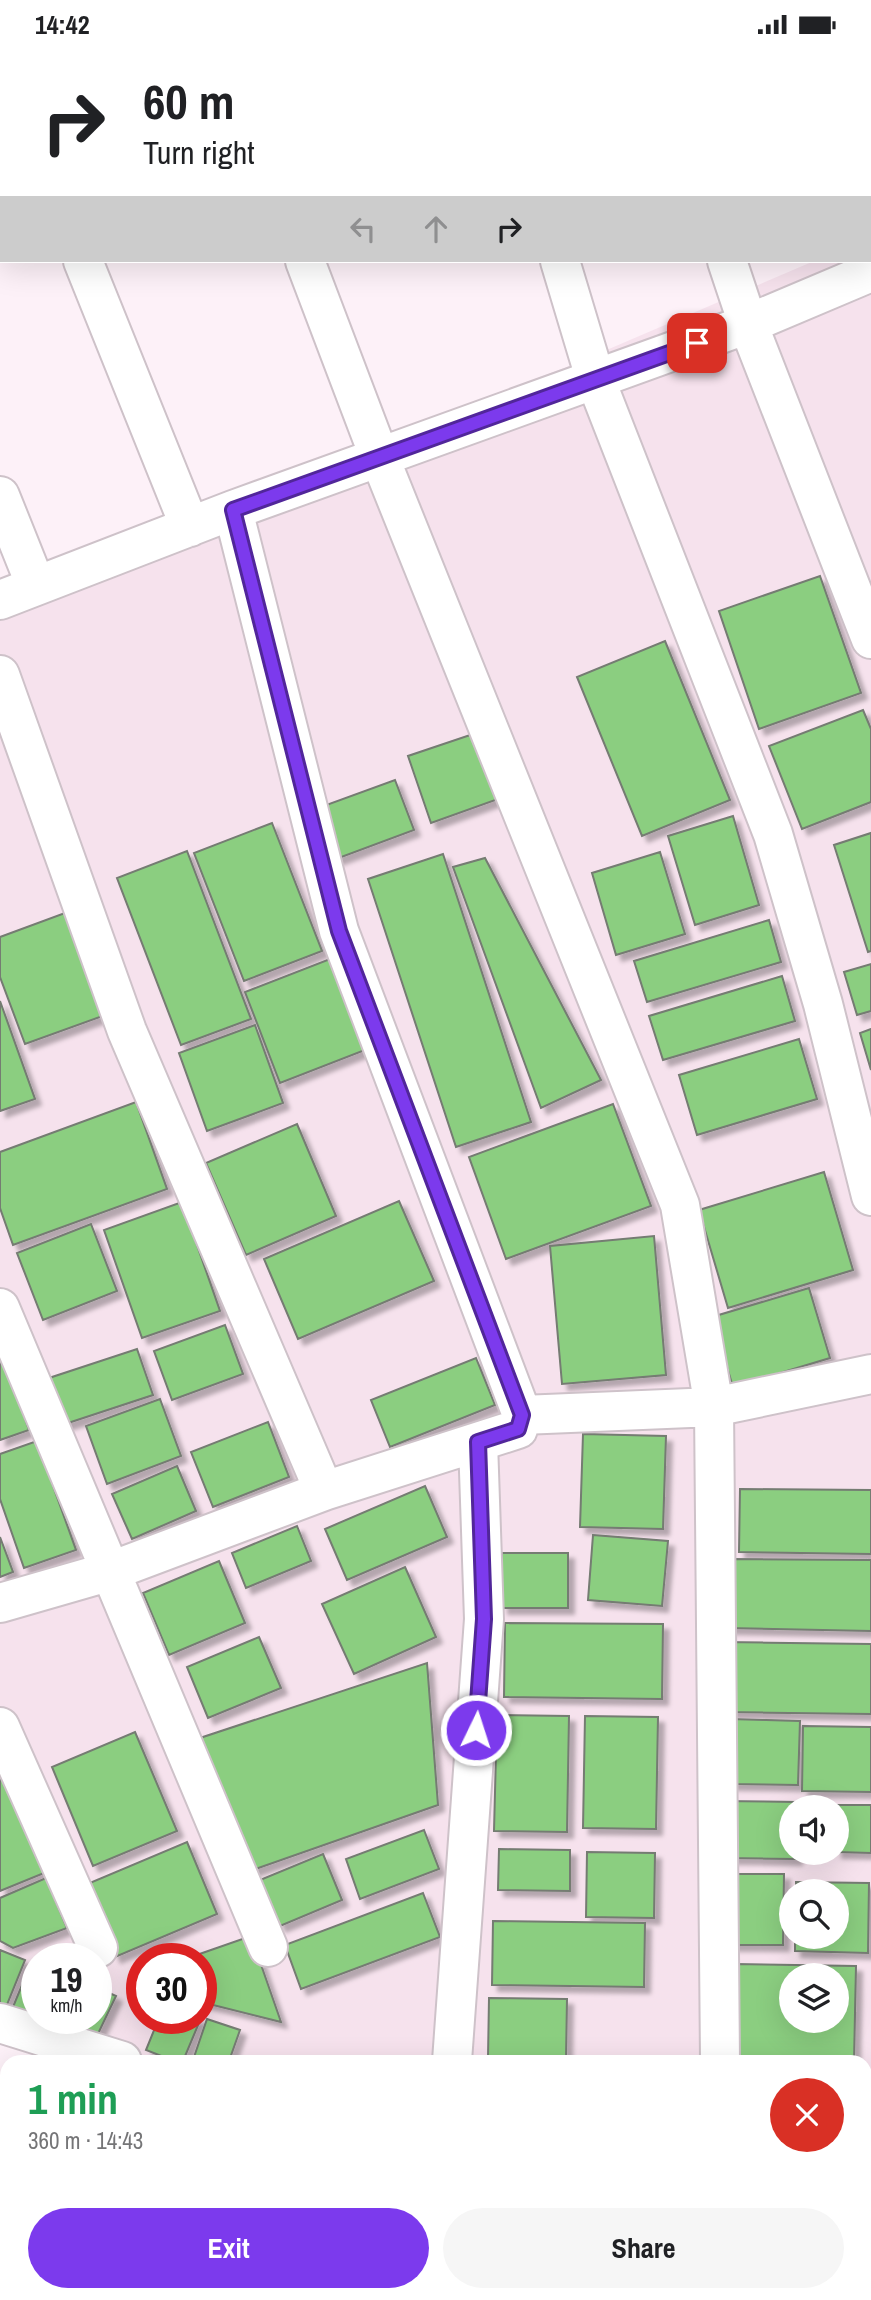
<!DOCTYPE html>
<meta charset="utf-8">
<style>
:root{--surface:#fff;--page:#f6f6f6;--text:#202124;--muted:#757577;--accent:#7c3aed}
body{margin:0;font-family:"Archivo Narrow",sans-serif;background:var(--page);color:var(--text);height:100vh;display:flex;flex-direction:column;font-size:26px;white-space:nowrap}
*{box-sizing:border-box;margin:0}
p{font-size:23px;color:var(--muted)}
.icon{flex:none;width:38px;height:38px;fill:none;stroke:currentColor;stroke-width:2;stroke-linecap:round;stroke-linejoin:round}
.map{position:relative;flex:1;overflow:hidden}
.sheet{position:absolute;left:0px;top:2006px;width:872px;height:247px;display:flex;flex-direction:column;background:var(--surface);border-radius:21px 21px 0 0;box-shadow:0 7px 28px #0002}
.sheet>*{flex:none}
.top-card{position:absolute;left:0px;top:0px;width:872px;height:214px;box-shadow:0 7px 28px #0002;background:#fff;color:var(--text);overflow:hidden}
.buttons{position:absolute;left:779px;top:1746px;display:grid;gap:14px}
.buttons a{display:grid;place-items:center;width:70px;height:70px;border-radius:50%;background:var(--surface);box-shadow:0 7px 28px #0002;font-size:35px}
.speed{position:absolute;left:21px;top:1894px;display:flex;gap:14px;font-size:35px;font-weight:700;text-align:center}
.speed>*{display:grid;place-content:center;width:91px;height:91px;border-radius:50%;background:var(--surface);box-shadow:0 7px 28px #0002;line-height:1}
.speed small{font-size:18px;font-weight:400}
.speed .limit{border:10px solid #d22;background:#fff;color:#111}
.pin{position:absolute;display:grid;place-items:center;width:60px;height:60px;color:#fff;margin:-30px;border-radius:14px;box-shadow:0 4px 10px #0006}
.me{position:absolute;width:77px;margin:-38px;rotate:4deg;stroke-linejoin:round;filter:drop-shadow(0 0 5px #0008)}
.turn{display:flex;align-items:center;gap:24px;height:147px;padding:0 28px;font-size:32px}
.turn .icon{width:91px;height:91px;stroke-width:2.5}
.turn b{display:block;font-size:49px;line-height:60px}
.lanes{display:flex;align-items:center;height:66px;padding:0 28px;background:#0003;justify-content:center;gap:35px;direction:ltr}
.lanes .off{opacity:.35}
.round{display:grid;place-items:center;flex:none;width:74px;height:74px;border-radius:37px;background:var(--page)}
.head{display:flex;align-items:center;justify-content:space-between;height:119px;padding:0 28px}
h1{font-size:42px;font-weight:700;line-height:52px;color:#1e9e55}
.cta{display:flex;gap:14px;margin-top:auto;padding:14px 28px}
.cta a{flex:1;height:80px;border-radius:42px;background:var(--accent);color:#fff;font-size:28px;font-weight:700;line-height:80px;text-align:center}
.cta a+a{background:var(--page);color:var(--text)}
.status{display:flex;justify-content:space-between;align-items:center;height:49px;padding:0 35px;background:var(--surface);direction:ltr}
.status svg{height:19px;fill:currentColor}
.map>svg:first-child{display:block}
.built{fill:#f6e2ed;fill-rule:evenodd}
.green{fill:#ffc0e5}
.building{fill:#8bce80;stroke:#747b72;stroke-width:2;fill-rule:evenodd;filter:url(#shadow)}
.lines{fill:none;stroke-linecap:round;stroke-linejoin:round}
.minor-casing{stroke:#cec2c9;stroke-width:42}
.minor{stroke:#fff;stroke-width:38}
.route-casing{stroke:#51269a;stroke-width:18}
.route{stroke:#7c3aed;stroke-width:12}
</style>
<div class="status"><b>14:42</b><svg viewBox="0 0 49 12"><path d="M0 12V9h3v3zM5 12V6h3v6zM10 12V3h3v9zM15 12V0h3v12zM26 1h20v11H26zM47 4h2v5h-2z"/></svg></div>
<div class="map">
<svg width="871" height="2251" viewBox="0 0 871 2251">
<defs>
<filter id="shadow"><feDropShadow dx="6" dy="6" stdDeviation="2" flood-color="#0004"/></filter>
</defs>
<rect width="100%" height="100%" fill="#fdf1f8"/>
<!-- built -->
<path class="built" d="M871 187V2188L865 2202 864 2012H100L0 1982V530L567 318 814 212H870ZM791 1759H836V1804H791ZM791 1843H836V1888H791ZM37 1909H96V1969H37ZM142 1909H201V1969H142ZM791 1927H836V1972H791Z"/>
<!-- green -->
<path class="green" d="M871 2188V2251H842L844 2245H864L865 2202Z"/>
<!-- building -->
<path class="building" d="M820 527 861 644 759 680 719 562Z
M665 592 730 751 642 787 577 628Z
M863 661 871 680V753L802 780 769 697Z
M479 683 501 749 431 774 408 707Z
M395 731 414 781 336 810 318 759Z
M733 767 759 856 695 876 668 787Z
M272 774 322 902 244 932 194 804Z
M871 784V902L868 903 834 796Z
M187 802 251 970 181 996 117 829Z
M660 803 685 885 616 906 592 824Z
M443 805 531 1073 456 1098 368 830Z
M485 809 601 1031 541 1059 453 818Z
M73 861 111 964 25 995 0 928V888Z
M769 871 781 913 647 953 634 912Z
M330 910 365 1001 280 1034 245 943Z
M871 915V962L857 966 844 923Z
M782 927 795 972 663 1011 649 967Z
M0 952 35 1050 0 1062Z
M255 976 283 1054 207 1082 179 1004Z
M871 980V1021L860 984Z
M799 990 817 1050 697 1086 679 1026Z
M136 1053 167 1140 13 1196 0 1159V1103Z
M613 1055 651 1157 506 1210 469 1108Z
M297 1075 336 1167 246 1206 206 1114Z
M824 1123 853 1221 728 1259 699 1161Z
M399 1152 434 1232 298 1290 264 1210Z
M182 1153 220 1262 142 1289 104 1181Z
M91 1175 117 1242 43 1271 17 1204Z
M654 1187 666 1326 562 1335 550 1197Z
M809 1239 830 1309 733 1338 712 1268Z
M225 1276 243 1325 172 1351 154 1302Z
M0 1299 29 1381 0 1391Z
M137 1300 153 1346 59 1377 43 1331Z
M476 1309 495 1356 390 1398 371 1351Z
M160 1350 181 1407 107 1435 86 1377Z
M268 1373 289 1428 213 1458 191 1403Z
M583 1385 666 1387 663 1480 580 1478Z
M37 1392 76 1501 24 1519 0 1450V1405Z
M177 1417 196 1462 132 1490 112 1445Z
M425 1437 447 1488 347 1531 325 1480Z
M740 1440 871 1441V1505L739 1503Z
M297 1477 311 1512 246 1539 232 1504Z
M593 1486 668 1492 662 1557 588 1551Z
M0 1488 13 1523 0 1528Z
M502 1504H568V1559H502Z
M727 1510 871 1511V1582L726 1579Z
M219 1512 245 1574 169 1606 143 1544Z
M405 1518 436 1588 354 1625 322 1555Z
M505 1574 663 1575 662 1650 504 1648Z
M259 1588 281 1639 208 1669 187 1618Z
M720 1593 871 1595V1665L719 1663Z
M427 1614 438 1756 247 1823 200 1689Z
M497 1666 569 1667 567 1783 494 1782Z
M585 1667 658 1668 656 1780 583 1779Z
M730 1670 800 1672 798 1736 729 1735Z
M803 1677 871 1678V1743L802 1742Z
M135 1683 177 1782 93 1817 52 1718Z
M0 1717 49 1822 0 1842Z
M721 1752 797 1753V1759H791V1804H796V1810L720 1809Z
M816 1756H871V1804L836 1803V1759H816Z
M424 1781 439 1820 360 1850 346 1810Z
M187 1793 217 1865 115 1908 85 1836Z
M499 1800 570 1801V1842L498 1841Z
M587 1803 655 1804 654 1869 586 1868Z
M323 1805 342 1851 280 1877 260 1831Z
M730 1825H784L783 1896H729Z
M46 1829 67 1879 13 1899 0 1892V1849Z
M796 1833 869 1834 868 1904 795 1902V1888H836V1843H796Z
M423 1844 440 1888 301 1940 285 1896Z
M493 1872 645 1874 644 1938 492 1936Z
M251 1887 281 1973 201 1953V1909H188Z
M0 1901 25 1911 6 1958 0 1956Z
M31 1914 37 1916V1968L13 1958Z
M735 1915 856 1917 854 2012 733 2011ZM791 1927H836V1972H791Z
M96 1938 116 1947 95 1991 57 1972 58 1969H96Z
M489 1949 567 1950 566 2010 488 2009Z
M159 1969H201L183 2012H174L146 2001Z
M207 1970 240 1981 229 2012 193 2011Z
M141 2245H188V2251H142Z"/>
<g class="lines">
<defs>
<path id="minor" d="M224 0 225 2
M495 0 496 2
M657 0 658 2
M814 0V2
M0 8 2 12
M870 172 871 176
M83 212 190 478
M305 212 379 407 680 1156 714 1358 720 2012
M560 212 596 332 773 785 823 955 871 1147
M727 212 748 275 871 590
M0 447 36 537
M233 461 339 882 522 1366
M0 551 233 461 748 275 871 223
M0 626 127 982 324 1442
M0 1259 268 1898
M0 1554 111 1522 324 1442 518 1380 522 1366 714 1358 871 1325
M0 1678 98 1899
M0 1974 122 2012
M452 2012 484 1570 478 1393
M90 2245V2251
M263 2251 264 2245
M435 2251 436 2245"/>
</defs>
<!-- minor casing -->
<use href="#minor" class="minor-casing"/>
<!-- minor -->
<use href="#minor" class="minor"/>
</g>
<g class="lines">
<defs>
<path id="route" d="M476 1681 484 1570 478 1393 518 1380 522 1366 339 882 233 461 697 294"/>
</defs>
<!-- route casing -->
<use href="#route" class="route-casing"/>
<!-- route -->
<use href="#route" class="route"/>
</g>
</svg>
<div class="buttons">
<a><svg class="icon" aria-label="sound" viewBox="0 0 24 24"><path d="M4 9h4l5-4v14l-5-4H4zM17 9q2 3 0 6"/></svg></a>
<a><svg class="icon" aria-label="search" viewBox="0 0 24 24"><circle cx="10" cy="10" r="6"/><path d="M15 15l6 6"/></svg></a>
<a><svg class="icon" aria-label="layers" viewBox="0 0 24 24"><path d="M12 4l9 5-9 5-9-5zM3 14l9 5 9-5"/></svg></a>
</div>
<div class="speed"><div>19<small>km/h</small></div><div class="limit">30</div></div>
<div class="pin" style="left:697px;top:294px;background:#d93025"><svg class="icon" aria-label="arrive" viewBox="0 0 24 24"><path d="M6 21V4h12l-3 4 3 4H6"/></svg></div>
<svg class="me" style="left:476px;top:1681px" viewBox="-20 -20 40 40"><circle r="17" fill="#7c3aed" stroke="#fff" stroke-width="3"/><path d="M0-11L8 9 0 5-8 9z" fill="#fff"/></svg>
<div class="top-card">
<div class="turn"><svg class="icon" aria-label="right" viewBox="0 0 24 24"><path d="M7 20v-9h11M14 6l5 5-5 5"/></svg><div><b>60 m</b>Turn right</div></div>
<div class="lanes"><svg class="icon off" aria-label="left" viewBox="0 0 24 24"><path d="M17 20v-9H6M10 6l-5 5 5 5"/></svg><svg class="icon off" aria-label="ahead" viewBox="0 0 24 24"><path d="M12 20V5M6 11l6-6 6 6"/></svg><svg class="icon" aria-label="right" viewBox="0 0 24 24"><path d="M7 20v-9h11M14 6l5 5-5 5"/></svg></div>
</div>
<section class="sheet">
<div class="head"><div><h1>1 min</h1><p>360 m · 14:43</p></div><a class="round" style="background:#d93025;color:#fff"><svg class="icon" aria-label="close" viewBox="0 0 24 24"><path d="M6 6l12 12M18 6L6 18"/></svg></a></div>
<div class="cta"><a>Exit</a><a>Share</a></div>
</section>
</div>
